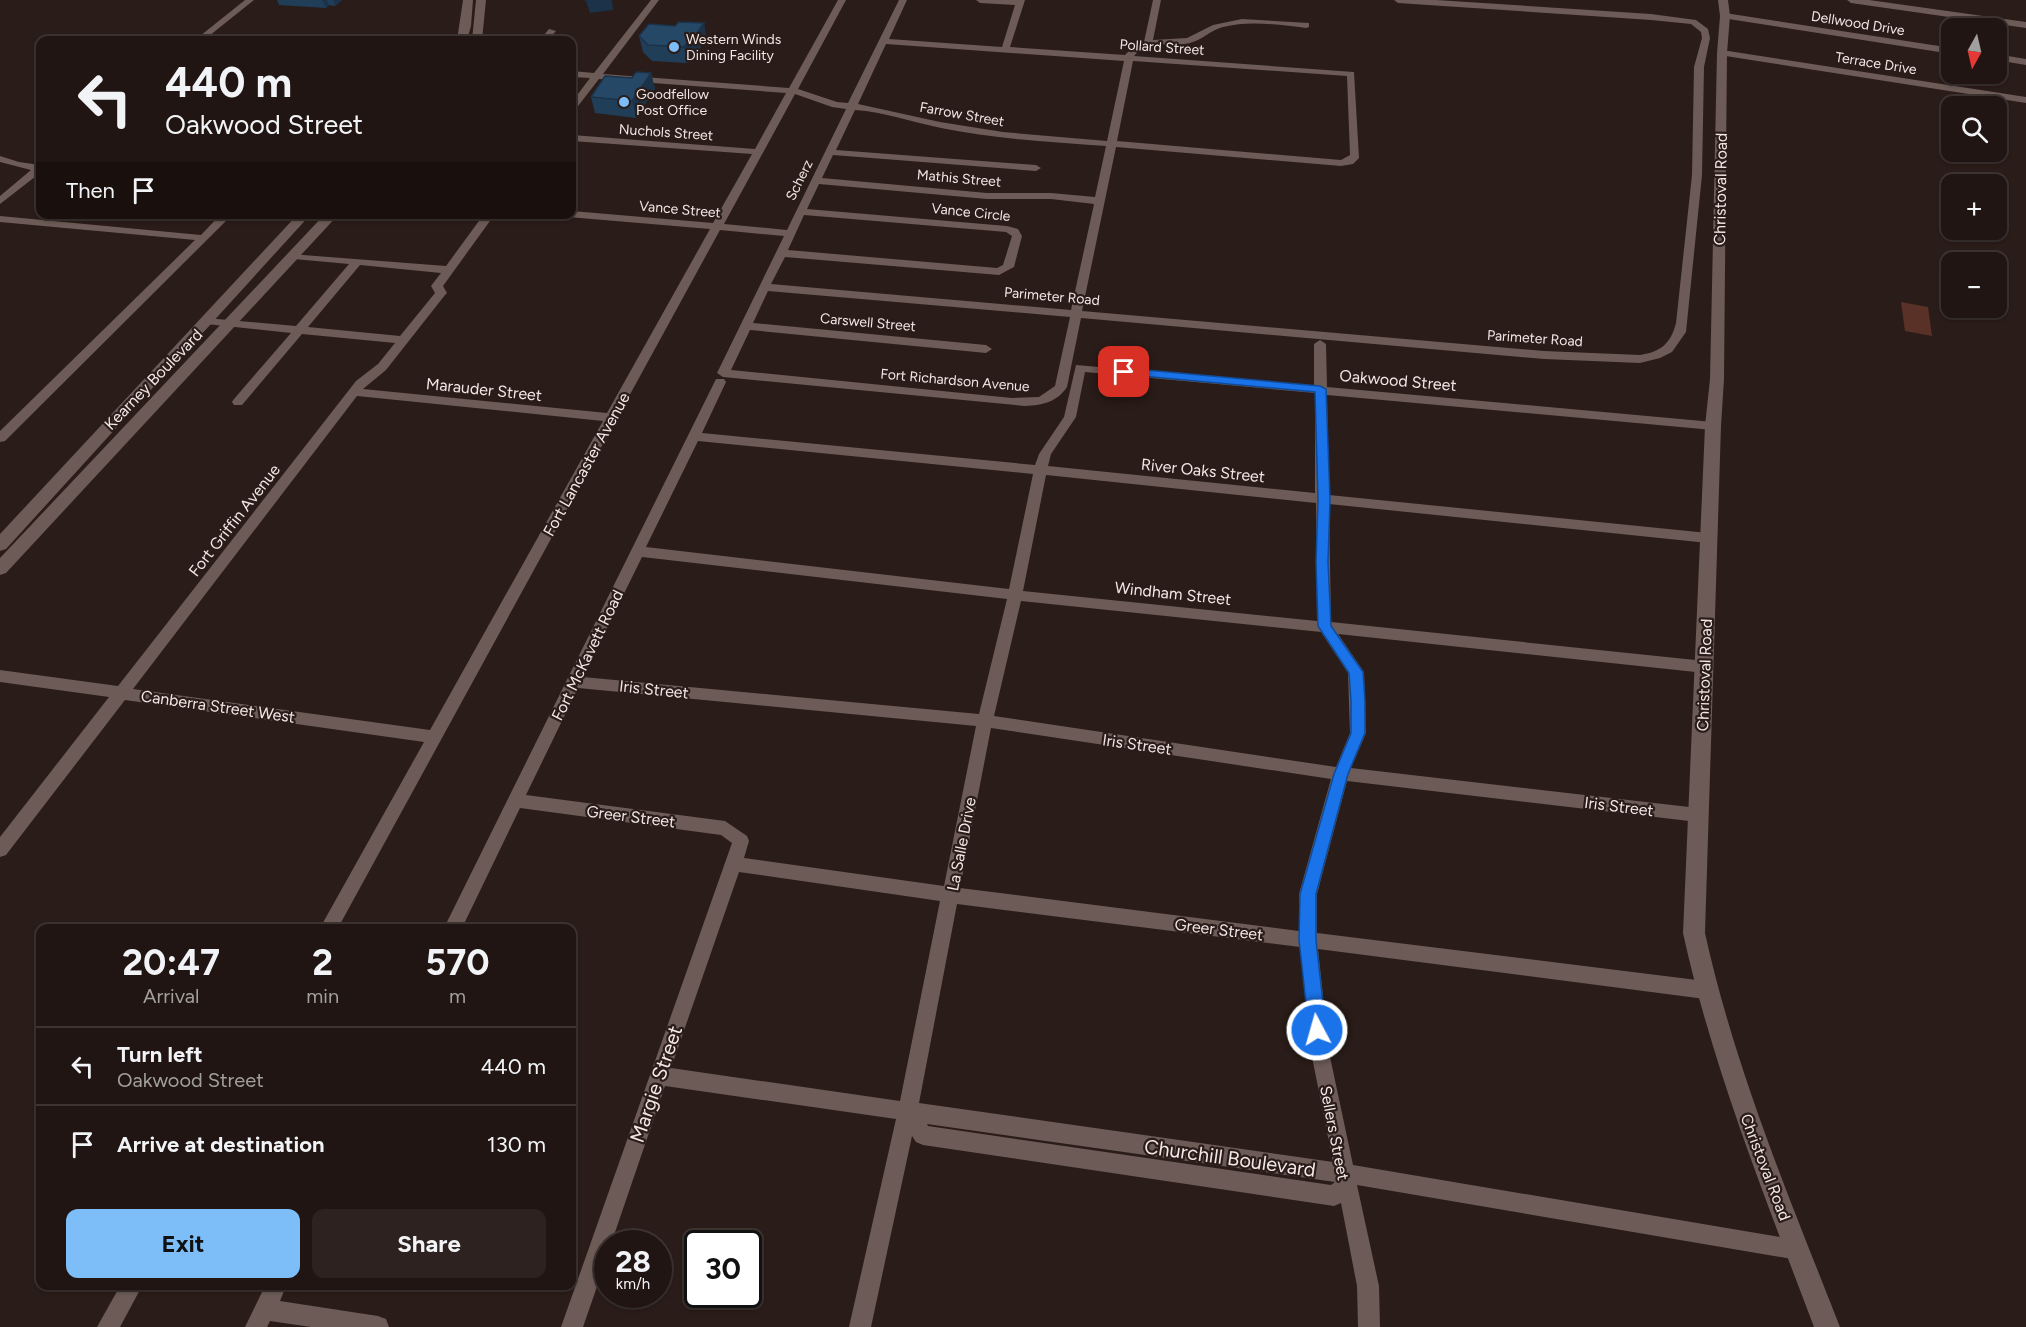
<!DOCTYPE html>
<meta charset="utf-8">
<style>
:root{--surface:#201512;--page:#2d2220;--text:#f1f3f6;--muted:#a29f9f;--line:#3d3432;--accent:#7dbef9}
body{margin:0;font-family:Figtree,sans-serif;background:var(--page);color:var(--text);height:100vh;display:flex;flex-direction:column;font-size:22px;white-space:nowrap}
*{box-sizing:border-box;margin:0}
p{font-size:20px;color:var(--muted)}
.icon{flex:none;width:33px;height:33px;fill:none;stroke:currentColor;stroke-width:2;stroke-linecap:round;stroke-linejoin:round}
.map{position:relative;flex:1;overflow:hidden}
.sheet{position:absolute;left:36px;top:924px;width:540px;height:366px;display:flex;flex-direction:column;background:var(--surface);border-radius:12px;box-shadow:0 2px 4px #0004,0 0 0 2px var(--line)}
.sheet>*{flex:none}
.hud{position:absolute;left:36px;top:36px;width:540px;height:183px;border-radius:12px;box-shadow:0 2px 4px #0004,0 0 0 2px var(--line);background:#201512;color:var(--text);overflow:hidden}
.needle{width:39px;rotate:188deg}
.buttons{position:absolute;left:1941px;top:18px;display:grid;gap:12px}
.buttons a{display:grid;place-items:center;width:66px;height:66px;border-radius:12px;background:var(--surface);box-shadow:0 2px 4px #0004,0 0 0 2px var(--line);font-size:30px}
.speed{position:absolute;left:594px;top:1230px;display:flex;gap:12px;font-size:30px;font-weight:700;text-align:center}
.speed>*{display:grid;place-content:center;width:78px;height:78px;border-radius:50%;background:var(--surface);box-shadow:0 2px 4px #0004,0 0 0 2px var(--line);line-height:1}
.speed small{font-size:15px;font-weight:400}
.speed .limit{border:3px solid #111;border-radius:9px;background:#fff;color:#111}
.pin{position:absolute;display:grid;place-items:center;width:51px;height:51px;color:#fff;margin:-26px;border-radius:12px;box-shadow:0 3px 9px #0006}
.me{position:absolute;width:66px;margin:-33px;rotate:354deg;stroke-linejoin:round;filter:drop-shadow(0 0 4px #0008)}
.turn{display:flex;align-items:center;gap:21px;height:126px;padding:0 30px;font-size:27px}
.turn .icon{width:78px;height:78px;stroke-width:2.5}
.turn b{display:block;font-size:42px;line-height:51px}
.then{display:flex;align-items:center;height:57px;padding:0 30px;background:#0003;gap:12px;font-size:22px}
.eta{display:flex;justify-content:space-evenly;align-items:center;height:102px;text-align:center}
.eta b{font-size:36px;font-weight:700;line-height:42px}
.primary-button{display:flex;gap:12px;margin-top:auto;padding:12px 30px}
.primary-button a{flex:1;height:69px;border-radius:12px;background:var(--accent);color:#111;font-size:24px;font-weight:700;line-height:69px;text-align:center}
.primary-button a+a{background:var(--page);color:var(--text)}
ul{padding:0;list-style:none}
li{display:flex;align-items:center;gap:18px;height:78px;padding:0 30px;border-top:2px solid var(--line)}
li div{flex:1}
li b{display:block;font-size:22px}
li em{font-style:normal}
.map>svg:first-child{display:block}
.green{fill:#5a3127}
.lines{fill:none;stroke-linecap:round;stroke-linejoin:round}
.minor{fill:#6c5b57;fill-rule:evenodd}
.tertiary{fill:#6c5b57;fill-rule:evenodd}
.wall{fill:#213e59}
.shaded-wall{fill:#1b3248}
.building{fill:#264867;stroke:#1b3248;stroke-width:1.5}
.route{fill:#1a73e8;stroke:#114b97;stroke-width:1.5}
.poi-dot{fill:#7dbef9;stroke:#2a1c18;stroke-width:2}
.labels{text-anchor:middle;stroke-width:4.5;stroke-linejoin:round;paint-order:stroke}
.far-street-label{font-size:14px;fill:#f2e7e5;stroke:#2a1c18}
.far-poi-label{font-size:14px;fill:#f2e7e5;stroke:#2a1c18;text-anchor:start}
.street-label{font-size:16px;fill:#f2e7e5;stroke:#2a1c18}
.near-street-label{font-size:20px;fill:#f2e7e5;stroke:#2a1c18}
</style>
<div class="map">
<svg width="2026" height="1327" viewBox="0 0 2026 1327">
<rect width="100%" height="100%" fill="#2a1c18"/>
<!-- green -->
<path class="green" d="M1901 302 1928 307 1932 336 1905 331Z"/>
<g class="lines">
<!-- minor -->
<path class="minor" d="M245 0H254L204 40H195Z
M651 0H659L603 74 789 88 838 0H846L798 89 837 102 848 103 899 0H907L889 39 1002 47 1015 5 980 3 976 0H1025L1010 47 1125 55 1133 47 1144 42 1153 0H1161L1153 40 1187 38 1213 25 1242 19 1309 23V27L1306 28C1279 25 1250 20 1223 27 1211 30 1202 40 1190 43 1171 48 1148 38 1134 56L1354 72 1359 158 1353 164 1341 166 1116 147 1082 311 1544 351 1640 355C1661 352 1671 343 1676 323L1692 175 1694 67 1702 38 1701 32 1691 24 1651 20 1398 3 1394 0H1436L1651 14 1696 20 1708 29 1710 38 1704 67 1702 175 1686 332 1672 352 1660 358 1640 363 1544 359 1081 318 1067 387C1057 402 1043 405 1025 406L723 377 717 373 784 236 720 230 338 928H320L424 742 125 700 6 855 0 857V837L109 697 0 682V670L118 686 356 381 378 364 395 343 302 334 242 405H234L232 402 234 399 291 333 206 324 200 321 206 318 296 326 349 264 294 259 289 256 290 254 446 266 484 214H495L443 286 447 293 445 295 386 370 363 389 607 413 710 229 568 217 563 214H572V211L713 223 752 154 572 141V135L755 149 786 93 599 79 575 110 572 111V102L590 78 572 77V71L594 73ZM886 44 1124 61 1107 141 1003 132 940 122 858 104ZM1133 61 1347 76 1350 155 1341 160 1117 141ZM795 94 832 107 846 109 787 230 724 224ZM855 110C884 112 912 122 941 128 995 139 1051 142 1106 146L1095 197 1051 193H987L822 178 833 155 1036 171 1041 168 1036 165 836 150ZM819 184 987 199H1051L1094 204 1071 310 771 284 785 257 999 275 1014 267 1022 236 1018 229 1007 226 807 209ZM804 215 1006 232 1012 236 1003 265 997 268 788 250ZM360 265 441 273 431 286 435 293 400 336 308 327ZM768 291 1070 317 1055 386 1039 397 1012 398 731 370 750 330 986 353 992 349 986 345 753 323ZM357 396 603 421 430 730 133 689Z
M1847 0H1869L2026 22V28L1851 3Z
M1725 13 1952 48V54L1722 18V14Z
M549 29 556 31 548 40H540Z
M1722 50 2026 97V103L1719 55 1718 53Z
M1996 54 2026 59V65L1996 60Z
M0 156 19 162 40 165V173L0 204V196L31 170 0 162Z
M221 214H233L5 441 0 442V431L195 240 0 222V216L201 235Z
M1320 340 1326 344 1327 387 1713 422 1719 426 1713 430 1327 395 1329 495 1708 533 1715 538 1708 543 1329 504 1331 622 1705 661 1710 663 1713 667 1710 671 1705 673 1338 634 1364 672 1366 733 1351 768 1698 808 1704 810 1706 815 1704 820 1698 822 1347 781 1317 894V933L1705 981 1711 984 1714 990 1711 996 1705 999 1318 949 1329 1052 1353 1165 1798 1240 1805 1243 1808 1250 1805 1257 1798 1260 1357 1185 1379 1286 1380 1327H1358L1357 1286 1341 1203 1334 1206 923 1145 916 1142 912 1136 871 1327H849L896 1119 665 1086 611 1244H608V1255L583 1327H561L732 843 721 835 520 808 462 928H444L716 379H724L726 382 702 433 1035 465 1039 454 1064 417 1076 365 1314 386V344ZM1085 372 1315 393V493L1048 466 1051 454 1076 417ZM698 441 1033 474 1009 589 646 547ZM1046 475 1316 503 1317 621 1023 591ZM642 557 1007 599 979 714 583 677ZM1021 601 1321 632 1348 673 1350 733 1336 767 994 716ZM578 688 976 726 944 886 744 858 749 841 747 836 725 821 526 795ZM991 728 1331 779 1299 894V931L960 888ZM739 872 940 901 900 1101 671 1068ZM957 904 1300 947 1311 1052 1333 1162 919 1103ZM927 1124 1335 1182 1331 1185 928 1126Z
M120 1286H142L120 1327H97Z
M265 1286H286L280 1301 378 1316 386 1319 389 1327H311L270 1321 267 1327H245Z"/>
<!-- tertiary -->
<path class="tertiary" d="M463 0H473L471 26 467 40H457Z
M476 0H486L482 40H472Z
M1718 0H1728L1730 16 1727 53 1724 379 1721 426 1705 933C1735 1069 1789 1197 1840 1327H1814C1765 1197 1713 1069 1683 933L1705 426 1710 379 1717 53 1720 16Z
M298 214H311L6 549 0 551V534Z
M325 214H339L6 573 0 575V558Z"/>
</g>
<!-- wall -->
<path class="wall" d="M277 0H342L335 6 329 5 326 8 279 5Z
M704 23 706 38 697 53 693 54 687 63 652 61 643 52 639 36 675 26Z
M651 73 655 89 636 118 595 113 591 97 632 78Z"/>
<!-- shaded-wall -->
<path class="shaded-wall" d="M322 0H327L329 5 326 8Z
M333 0H342L335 6Z
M585 0H612L613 10 590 13 586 1H585Z
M704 23 706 38 697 53 693 54 687 63 684 47 689 39Z
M651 73 655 89 636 118 632 101Z"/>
<!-- building -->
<path class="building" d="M679 22 704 23 694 37 689 39 684 47 648 45 639 36 649 24 675 26Z
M636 72 651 73 632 101 591 97 605 76 632 78Z"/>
<!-- route -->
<path class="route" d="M1124 368 1320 386 1326 389 1330 500 1328 562 1331 626 1363 672 1365 701V733L1348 774 1316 894V940L1326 1030 1323 1035 1317 1038 1311 1035 1309 1030 1299 940 1300 894 1334 774 1351 733V701L1349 673 1318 626 1316 562 1318 500 1315 392 1120 374 1118 372Z"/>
<!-- markers -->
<g class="poi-dot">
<circle cx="674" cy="47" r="6"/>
<circle cx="624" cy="102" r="6"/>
</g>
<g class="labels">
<!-- far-street labels -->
<g class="far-street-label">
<text transform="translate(1858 23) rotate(9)" y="5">Dellwood Drive</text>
<text transform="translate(1162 47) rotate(4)" y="5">Pollard Street</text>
<text transform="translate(1876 63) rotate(9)" y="5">Terrace Drive</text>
<text transform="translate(962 114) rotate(10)" y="5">Farrow Street</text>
<text transform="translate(666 132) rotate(4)" y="5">Nuchols Street</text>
<text transform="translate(959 178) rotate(5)" y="5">Mathis Street</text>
<text transform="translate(799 180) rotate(-64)" y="5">Scherz</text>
<text transform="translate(680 209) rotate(5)" y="5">Vance Street</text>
<text transform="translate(971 212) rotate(6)" y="5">Vance Circle</text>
<text transform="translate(1052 296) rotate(5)" y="5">Parimeter Road</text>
<text transform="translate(868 322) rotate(5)" y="5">Carswell Street</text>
<text transform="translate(1535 338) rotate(4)" y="5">Parimeter Road</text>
<text transform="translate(955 380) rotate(5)" y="5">Fort Richardson Avenue</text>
</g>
<!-- far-poi labels -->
<g class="far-poi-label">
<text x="686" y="44">Western Winds<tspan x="686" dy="16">Dining Facility</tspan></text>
<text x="636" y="99">Goodfellow<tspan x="636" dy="16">Post Office</tspan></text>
</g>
<!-- street labels -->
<g class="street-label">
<text transform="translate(1720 189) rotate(-89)" y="6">Christoval Road</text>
<text transform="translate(153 379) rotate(-46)" y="6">Kearney Boulevard</text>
<text transform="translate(1398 380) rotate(5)" y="6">Oakwood Street</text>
<text transform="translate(484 389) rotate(6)" y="6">Marauder Street</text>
<text transform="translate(586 464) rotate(-61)" y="6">Fort Lancaster Avenue</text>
<text transform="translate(1203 470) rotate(6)" y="6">River Oaks Street</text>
<text transform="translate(234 520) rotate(-52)" y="6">Fort Griffin Avenue</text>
<text transform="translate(1173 593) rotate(6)" y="6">Windham Street</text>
<text transform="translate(587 655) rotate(-64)" y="6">Fort McKavett Road</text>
<text transform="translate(1704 675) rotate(-88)" y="6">Christoval Road</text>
<text transform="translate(654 689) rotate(6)" y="6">Iris Street</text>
<text transform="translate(218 706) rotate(8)" y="6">Canberra Street West</text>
<text transform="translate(1137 744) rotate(8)" y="6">Iris Street</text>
<text transform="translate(1619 806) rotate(7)" y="6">Iris Street</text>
<text transform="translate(631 816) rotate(7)" y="6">Greer Street</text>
<text transform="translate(961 844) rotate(-79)" y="6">La Salle Drive</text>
<text transform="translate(1219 929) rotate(7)" y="6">Greer Street</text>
<text transform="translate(1335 1133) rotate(79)" y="6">Sellers Street</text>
<text transform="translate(1766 1167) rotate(69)" y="6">Christoval Road</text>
</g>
<!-- near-street labels -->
<g class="near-street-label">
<text transform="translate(656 1084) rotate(-71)" y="7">Margie Street</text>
<text transform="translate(1230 1158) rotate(8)" y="7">Churchill Boulevard</text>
</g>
</g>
</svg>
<div class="buttons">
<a><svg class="needle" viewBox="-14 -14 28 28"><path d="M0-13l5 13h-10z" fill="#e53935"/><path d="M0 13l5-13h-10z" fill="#a29f9f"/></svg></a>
<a><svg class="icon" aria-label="search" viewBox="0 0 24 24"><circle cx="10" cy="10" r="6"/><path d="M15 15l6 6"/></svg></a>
<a>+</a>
<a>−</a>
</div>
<div class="speed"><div>28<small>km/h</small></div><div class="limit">30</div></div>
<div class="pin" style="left:1124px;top:372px;background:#d93025"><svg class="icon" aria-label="arrive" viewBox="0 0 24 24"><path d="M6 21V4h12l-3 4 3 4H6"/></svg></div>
<svg class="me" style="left:1317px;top:1030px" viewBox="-20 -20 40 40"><circle r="17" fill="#1a73e8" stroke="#fff" stroke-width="3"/><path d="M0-11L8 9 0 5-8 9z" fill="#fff"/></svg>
<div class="hud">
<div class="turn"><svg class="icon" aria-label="left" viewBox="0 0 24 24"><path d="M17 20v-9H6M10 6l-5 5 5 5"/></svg><div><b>440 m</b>Oakwood Street</div></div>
<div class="then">Then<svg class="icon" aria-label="arrive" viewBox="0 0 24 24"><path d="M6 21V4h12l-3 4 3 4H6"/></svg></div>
</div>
<section class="sheet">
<div class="eta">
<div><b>20:47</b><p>Arrival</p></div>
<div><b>2</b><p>min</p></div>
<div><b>570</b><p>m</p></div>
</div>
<ul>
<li><svg class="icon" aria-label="left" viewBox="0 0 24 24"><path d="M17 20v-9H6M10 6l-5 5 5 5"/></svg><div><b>Turn left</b><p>Oakwood Street</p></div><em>440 m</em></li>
<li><svg class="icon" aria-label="arrive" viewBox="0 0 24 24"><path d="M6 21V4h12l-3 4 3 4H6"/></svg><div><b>Arrive at destination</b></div><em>130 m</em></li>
</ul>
<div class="primary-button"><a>Exit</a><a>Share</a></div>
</section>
</div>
